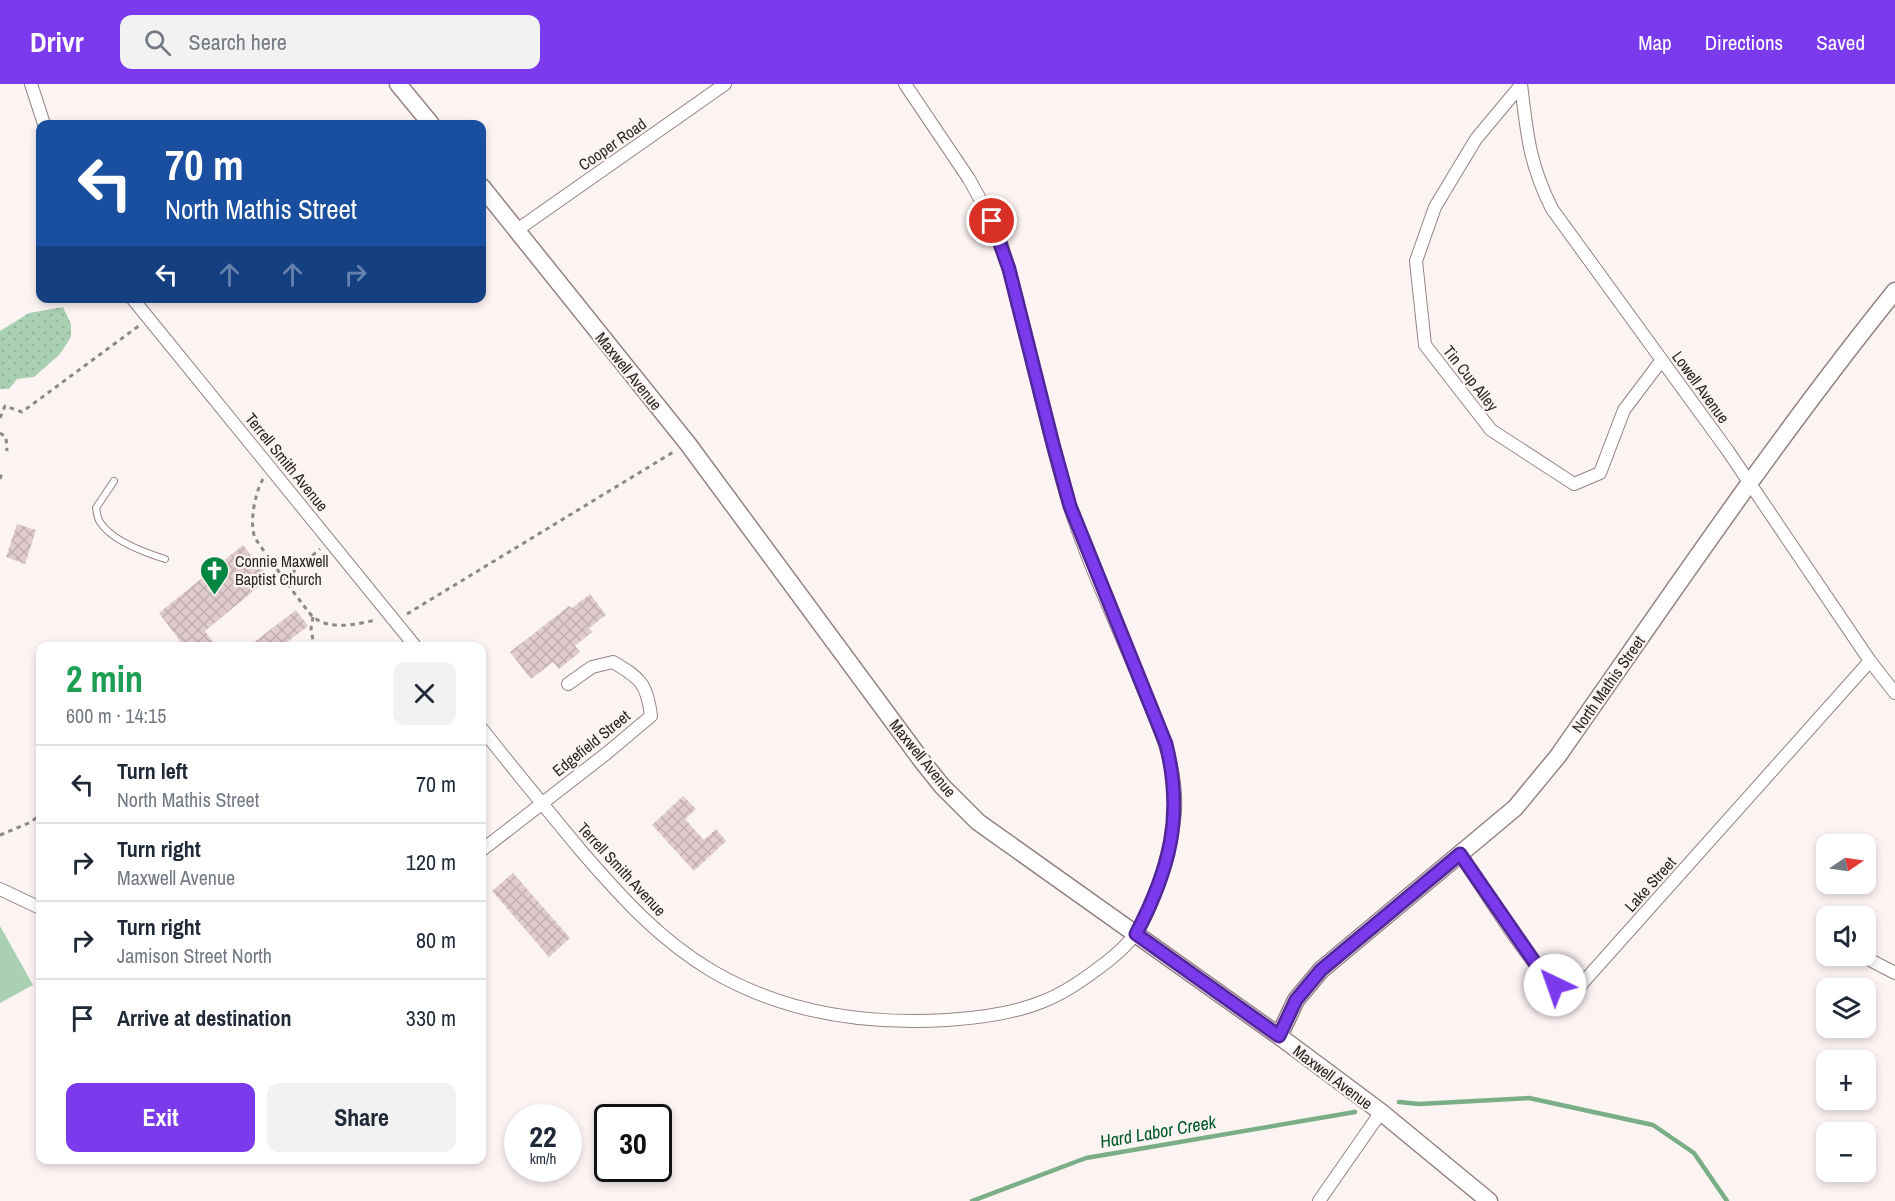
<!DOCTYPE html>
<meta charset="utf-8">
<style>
:root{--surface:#fff;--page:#f2f2f3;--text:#1f2937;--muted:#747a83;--line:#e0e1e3;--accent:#7c3aed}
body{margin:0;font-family:"Archivo Narrow",sans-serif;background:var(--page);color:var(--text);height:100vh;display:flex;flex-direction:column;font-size:22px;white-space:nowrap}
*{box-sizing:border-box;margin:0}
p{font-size:20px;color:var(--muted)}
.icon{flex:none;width:33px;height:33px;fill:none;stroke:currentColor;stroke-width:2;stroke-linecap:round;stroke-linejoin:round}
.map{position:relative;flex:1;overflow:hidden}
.side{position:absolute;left:36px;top:558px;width:450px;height:522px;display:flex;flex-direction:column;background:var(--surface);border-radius:12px;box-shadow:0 3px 9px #0003}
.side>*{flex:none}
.banner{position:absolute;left:36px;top:36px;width:450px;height:183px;border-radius:12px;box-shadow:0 3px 9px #0003;background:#1a4fa0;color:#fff;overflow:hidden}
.needle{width:39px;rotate:77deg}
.tools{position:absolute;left:1816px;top:750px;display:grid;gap:12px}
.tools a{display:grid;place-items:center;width:60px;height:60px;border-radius:12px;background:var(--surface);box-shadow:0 3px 9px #0003;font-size:30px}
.speed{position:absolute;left:504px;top:1020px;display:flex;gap:12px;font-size:30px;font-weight:700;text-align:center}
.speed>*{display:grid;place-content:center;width:78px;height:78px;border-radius:50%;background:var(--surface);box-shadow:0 3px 9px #0003;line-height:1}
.speed small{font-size:15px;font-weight:400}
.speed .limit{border:3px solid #111;border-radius:9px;background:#fff;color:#111}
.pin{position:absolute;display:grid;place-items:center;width:51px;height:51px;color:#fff;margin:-26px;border:3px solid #fff;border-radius:50%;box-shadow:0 2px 6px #0007}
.me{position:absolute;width:66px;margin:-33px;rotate:318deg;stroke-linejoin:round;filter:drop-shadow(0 0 4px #0008)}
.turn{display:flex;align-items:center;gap:21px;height:126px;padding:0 30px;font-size:27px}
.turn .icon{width:78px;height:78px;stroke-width:2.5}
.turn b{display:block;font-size:42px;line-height:51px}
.lanes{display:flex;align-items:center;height:57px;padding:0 30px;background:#0003;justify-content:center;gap:30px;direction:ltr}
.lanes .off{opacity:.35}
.round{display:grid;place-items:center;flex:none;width:63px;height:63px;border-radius:12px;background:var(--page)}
.summary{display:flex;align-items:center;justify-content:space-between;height:102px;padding:0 30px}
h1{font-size:36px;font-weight:800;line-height:45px;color:#1e9e55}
.cta{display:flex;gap:12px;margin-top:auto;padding:12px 30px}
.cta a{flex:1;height:69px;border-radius:12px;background:var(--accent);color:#fff;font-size:24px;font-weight:800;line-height:69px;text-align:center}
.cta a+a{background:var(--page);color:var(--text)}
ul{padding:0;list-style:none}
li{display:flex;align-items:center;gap:18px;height:78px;padding:0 30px;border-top:2px solid var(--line)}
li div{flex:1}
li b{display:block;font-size:22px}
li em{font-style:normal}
header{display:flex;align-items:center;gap:36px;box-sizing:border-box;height:84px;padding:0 30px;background:var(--accent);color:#fff}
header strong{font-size:28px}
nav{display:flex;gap:33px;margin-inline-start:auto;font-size:21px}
.search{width:420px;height:54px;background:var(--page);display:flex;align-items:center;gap:15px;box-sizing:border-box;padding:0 21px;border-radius:12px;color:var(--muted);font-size:22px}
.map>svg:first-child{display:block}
.park{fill:url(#park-dots)}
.pitch{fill:#a9d0b2}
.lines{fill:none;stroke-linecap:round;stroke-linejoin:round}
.stream{stroke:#79ae86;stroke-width:4.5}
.building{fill:url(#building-cross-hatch)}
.lane-casing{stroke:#968383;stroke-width:8}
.street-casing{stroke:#968383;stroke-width:14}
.secondary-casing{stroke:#968383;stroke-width:19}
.path{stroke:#908888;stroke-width:3;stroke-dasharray:4.5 4.5;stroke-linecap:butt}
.lane{stroke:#fff;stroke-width:6}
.street{stroke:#fff;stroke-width:12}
.secondary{stroke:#fff;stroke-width:16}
.route-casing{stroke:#51269a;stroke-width:15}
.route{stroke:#7c3aed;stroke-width:10}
.labels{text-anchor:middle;stroke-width:4.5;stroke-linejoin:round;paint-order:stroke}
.street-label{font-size:16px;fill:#2e2626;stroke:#fcf3f3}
.poi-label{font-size:16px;fill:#2e2626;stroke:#fcf3f3;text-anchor:start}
.water-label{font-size:18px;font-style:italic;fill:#005a29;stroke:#fcf3f3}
</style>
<header>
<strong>Drivr</strong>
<div class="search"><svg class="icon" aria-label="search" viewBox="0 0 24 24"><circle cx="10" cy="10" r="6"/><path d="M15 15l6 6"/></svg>Search here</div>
<nav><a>Map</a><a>Directions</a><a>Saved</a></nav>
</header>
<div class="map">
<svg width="1895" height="1117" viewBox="0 0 1895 1117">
<defs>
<pattern id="park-dots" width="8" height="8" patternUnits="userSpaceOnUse" patternTransform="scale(1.5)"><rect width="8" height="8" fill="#a9d0b2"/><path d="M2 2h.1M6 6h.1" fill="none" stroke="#92b299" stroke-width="1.8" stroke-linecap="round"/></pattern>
<pattern id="building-cross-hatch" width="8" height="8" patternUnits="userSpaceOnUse" patternTransform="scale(1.5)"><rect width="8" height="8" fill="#e1cccc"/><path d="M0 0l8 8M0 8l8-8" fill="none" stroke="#c1afaf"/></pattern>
</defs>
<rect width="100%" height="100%" fill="#fcf3f3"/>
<!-- park -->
<path class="park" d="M63 223 71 240V253L60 270 34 293 17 295 9 305H0V247L29 229Z"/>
<!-- pitch -->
<path class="pitch" d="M0 842 33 901 0 919Z"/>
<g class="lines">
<!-- stream -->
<path class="stream" d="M1399 1018 1419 1020 1529 1014 1653 1041 1694 1069 1727 1117
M972 1117 1086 1074 1355 1028"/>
</g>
<!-- building -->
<path class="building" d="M17 440 36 446 25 480 6 473Z
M243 461 269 494 205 547 216 562H195L191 557 184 562 159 529Z
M590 510 606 531 589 544 592 548 575 562 580 568 559 585 553 578 531 595 510 568 569 522 572 524Z
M296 526 308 542 282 562H249Z
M683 712 696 725 685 735 704 756 716 745 726 757 694 787 652 741Z
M513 789 570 854 549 873 492 807Z"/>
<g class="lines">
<defs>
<path id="lane" d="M114 397 96 424C97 428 97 434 100 438 111 456 146 469 165 475"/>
<path id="street" d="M31 0 44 40
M1521 0C1527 50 1529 79 1552 125L1728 367 1870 577 1895 609
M1521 1 1476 55 1435 123 1416 177 1425 261 1491 346 1574 400 1600 389 1624 326 1661 277
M517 146 725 0
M132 214 415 562
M482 645C515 687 549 728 583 769 622 814 660 856 712 887 784 929 865 941 947 936 979 934 1013 930 1044 917 1062 910 1080 898 1096 886 1110 876 1125 864 1135 850 1155 823 1172 761 1175 728 1178 681 1157 639 1140 597 1116 538 1088 480 1069 420 1043 335 1028 247 1002 162L992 137 969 95 905 0
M482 766 607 669 651 632C647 599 640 594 613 578L592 583 568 600
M1460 770C1477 795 1538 895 1560 904 1566 907 1571 906 1578 904L1870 577
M0 805 40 824
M1870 876 1895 889
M1319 1117 1381 1028"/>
<path id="secondary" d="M398 0 431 40
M482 103 688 360 922 677 942 702 978 738 1279 952 1381 1028 1489 1117
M1279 952 1296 916 1321 886 1515 724 1558 672C1668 515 1775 356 1895 207"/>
</defs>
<!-- lane casing -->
<use href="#lane" class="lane-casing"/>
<!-- street casing -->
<use href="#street" class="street-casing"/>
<!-- secondary casing -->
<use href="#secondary" class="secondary-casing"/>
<!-- path -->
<path class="path" d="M0 334 5 322 22 328 140 241
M0 349 6 353 7 367
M0 395 2 389
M263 395C255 409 249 438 255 454 258 459 308 529 313 533 331 547 357 540 376 536
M285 495 320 465
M407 530 675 367
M313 533 311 545 314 562
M0 751 31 738 40 731"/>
<!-- lane -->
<use href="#lane" class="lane"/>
<!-- street -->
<use href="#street" class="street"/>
<!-- secondary -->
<use href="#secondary" class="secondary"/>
</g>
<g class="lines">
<defs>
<path id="route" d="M992 137 1009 185 1053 360 1070 422 1166 660C1184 732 1170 785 1136 850L1279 952 1296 916 1321 886 1460 770 1540 886 1555 901"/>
</defs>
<!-- route casing -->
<use href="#route" class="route-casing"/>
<!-- route -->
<use href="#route" class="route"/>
</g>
<!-- icons -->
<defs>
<symbol id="church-pin" viewBox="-11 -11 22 30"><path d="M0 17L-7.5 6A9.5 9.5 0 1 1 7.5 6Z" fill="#028642" stroke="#fcf3f3"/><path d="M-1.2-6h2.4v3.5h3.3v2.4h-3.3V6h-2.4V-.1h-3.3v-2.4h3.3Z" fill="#fff"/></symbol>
</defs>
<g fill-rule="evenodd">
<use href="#church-pin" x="198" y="470" width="33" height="45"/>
</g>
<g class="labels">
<!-- street labels -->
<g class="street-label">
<text transform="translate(612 60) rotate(-35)" y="6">Cooper Road</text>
<text transform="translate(629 287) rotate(51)" y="6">Maxwell Avenue</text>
<text transform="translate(1471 294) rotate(52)" y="6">Tin Cup Alley</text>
<text transform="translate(1701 303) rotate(54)" y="6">Lowell Avenue</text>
<text transform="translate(287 378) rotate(51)" y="6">Terrell Smith Avenue</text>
<text transform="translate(1608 600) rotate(-55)" y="6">North Mathis Street</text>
<text transform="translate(591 659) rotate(-39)" y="6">Edgefield Street</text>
<text transform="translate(923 674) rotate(51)" y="6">Maxwell Avenue</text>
<text transform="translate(622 785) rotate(47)" y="6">Terrell Smith Avenue</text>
<text transform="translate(1650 800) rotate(-48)" y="6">Lake Street</text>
<text transform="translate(1333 993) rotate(37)" y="6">Maxwell Avenue</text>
</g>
<!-- poi labels -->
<g class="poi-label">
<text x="235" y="483">Connie Maxwell<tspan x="235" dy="18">Baptist Church</tspan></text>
</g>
<!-- water labels -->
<g class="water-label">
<text transform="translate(1158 1048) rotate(-10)" y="6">Hard Labor Creek</text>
</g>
</g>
</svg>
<div class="tools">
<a><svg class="needle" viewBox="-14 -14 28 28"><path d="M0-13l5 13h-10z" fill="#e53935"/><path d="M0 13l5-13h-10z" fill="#747a83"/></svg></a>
<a><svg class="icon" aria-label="sound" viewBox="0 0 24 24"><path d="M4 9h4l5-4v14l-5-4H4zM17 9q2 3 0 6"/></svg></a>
<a><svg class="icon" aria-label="layers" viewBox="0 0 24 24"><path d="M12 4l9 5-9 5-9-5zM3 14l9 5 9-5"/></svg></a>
<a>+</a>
<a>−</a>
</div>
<div class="speed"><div>22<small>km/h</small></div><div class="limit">30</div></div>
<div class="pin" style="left:992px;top:137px;background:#d93025"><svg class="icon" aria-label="arrive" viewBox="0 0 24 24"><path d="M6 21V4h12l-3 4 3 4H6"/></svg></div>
<svg class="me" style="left:1555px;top:901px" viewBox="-20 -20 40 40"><circle r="19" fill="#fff"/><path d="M0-13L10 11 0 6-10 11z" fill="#7c3aed"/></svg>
<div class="banner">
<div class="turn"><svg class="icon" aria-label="left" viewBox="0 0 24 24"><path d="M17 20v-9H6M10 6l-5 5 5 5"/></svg><div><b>70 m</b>North Mathis Street</div></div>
<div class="lanes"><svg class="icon" aria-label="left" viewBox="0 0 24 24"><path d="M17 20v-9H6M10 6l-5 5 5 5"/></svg><svg class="icon off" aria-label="ahead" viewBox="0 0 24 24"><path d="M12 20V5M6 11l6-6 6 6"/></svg><svg class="icon off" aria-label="ahead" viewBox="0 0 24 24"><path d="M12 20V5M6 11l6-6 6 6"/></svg><svg class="icon off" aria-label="right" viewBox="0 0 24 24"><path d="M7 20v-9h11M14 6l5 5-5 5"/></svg></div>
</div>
<section class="side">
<div class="summary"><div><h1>2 min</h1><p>600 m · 14:15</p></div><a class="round"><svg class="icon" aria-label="close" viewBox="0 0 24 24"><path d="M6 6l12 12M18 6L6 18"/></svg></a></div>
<ul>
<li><svg class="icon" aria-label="left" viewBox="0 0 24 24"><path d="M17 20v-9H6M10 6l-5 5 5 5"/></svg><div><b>Turn left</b><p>North Mathis Street</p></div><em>70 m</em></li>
<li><svg class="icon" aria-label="right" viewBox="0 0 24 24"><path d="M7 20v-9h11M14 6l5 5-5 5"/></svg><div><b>Turn right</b><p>Maxwell Avenue</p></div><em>120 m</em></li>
<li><svg class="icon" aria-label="right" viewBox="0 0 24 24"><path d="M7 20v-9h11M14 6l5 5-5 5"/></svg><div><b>Turn right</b><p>Jamison Street North</p></div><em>80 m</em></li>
<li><svg class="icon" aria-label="arrive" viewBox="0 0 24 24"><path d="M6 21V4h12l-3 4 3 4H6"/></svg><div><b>Arrive at destination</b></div><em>330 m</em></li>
</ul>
<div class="cta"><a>Exit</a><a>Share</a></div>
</section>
</div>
